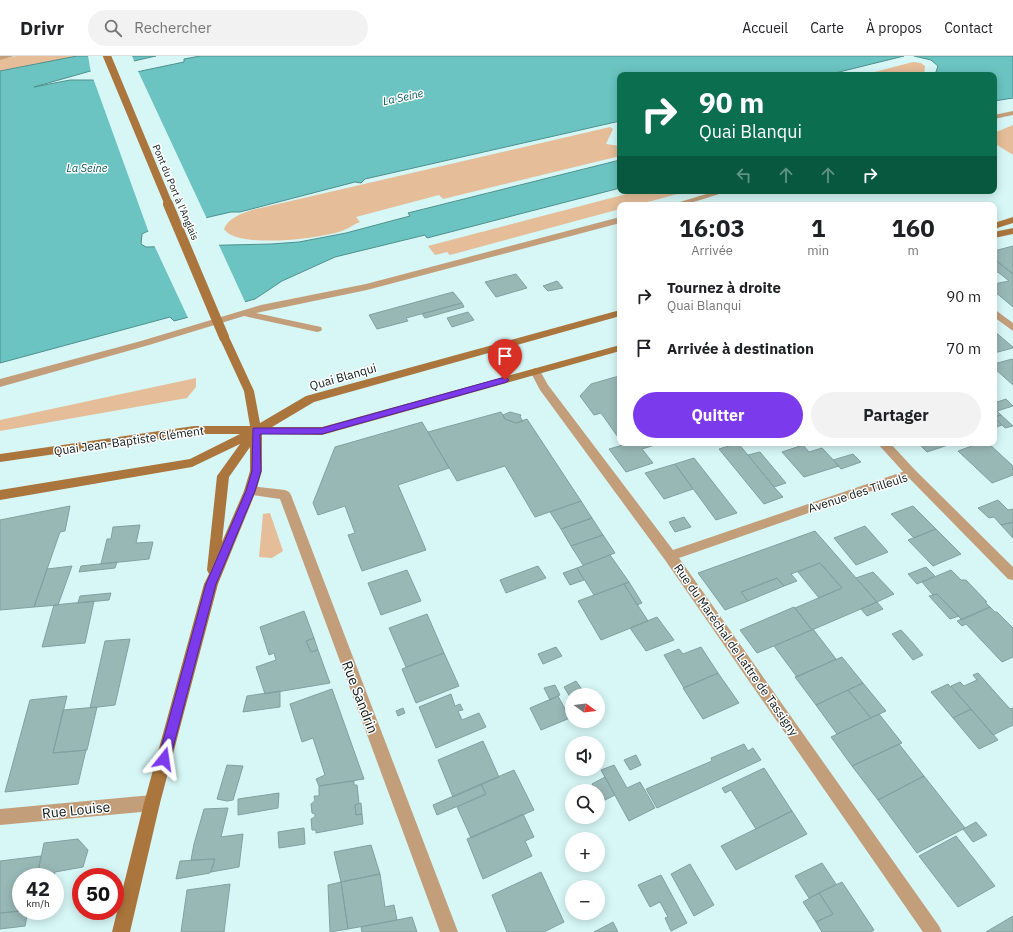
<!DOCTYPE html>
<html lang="fr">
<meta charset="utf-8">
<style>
:root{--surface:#fff;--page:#f2f2f2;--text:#202124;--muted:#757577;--line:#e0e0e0;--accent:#7c3aed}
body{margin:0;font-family:"IBM Plex Sans",sans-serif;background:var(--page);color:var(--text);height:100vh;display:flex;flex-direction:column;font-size:15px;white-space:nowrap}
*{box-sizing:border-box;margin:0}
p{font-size:13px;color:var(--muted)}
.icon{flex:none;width:22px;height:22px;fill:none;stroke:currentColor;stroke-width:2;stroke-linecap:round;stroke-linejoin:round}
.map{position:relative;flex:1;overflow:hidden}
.drawer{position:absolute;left:617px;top:146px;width:380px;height:244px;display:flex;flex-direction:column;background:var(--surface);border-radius:8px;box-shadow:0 2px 10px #0003}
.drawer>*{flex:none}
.hud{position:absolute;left:617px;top:16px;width:380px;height:122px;border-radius:8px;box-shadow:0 2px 10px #0003;background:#0b6e4f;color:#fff;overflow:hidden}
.needle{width:26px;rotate:105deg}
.controls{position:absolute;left:565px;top:632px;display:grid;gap:8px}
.controls a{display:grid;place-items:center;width:40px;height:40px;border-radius:50%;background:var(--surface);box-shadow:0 2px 10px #0003;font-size:20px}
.speed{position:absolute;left:12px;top:812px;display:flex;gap:8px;font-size:20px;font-weight:700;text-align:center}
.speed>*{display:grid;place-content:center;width:52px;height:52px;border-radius:50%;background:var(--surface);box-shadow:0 2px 10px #0003;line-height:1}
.speed small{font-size:10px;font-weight:400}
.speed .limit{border:6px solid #d22;background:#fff;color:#111}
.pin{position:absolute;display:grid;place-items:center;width:34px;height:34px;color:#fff;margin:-41px -17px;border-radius:50% 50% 50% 0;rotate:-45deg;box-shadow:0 0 4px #0007}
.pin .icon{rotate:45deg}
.me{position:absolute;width:44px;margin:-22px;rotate:15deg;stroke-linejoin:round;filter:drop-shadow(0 0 3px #0008)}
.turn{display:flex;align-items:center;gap:14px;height:84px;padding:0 16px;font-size:18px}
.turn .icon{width:52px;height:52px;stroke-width:2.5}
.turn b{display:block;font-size:28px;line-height:34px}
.lanes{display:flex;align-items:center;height:38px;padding:0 16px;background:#0003;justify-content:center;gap:20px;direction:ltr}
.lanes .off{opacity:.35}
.eta{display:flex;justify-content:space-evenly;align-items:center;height:68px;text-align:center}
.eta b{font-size:24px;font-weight:800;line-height:28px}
.button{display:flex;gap:8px;margin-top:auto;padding:8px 16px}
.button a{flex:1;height:46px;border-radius:24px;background:var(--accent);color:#fff;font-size:16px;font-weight:800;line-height:46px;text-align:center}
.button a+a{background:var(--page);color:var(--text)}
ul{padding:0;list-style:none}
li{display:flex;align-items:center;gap:12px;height:52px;padding:0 16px}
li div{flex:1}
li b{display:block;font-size:15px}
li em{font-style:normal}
header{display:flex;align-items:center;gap:24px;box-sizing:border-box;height:56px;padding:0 20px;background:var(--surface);border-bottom:1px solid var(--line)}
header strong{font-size:19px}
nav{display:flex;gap:22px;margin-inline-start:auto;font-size:14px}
.search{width:280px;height:36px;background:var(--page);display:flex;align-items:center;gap:10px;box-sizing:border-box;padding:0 14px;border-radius:22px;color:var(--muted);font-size:15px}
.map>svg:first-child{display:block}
.green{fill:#e5bd98}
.water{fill:#6bc4c1;stroke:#4e908e}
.pier{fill:#d6f7f6}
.building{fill:#98b8b6;stroke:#81a09f}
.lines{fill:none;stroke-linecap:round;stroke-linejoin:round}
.service{fill:#c39e7b;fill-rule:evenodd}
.minor{fill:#c39e7b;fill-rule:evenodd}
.secondary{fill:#ab763d;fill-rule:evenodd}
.secondary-bridge-far1{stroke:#ab763d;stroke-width:8}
.secondary-bridge{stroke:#ab763d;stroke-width:10}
.route{fill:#7c3aed;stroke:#51269a}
.labels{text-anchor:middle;stroke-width:3;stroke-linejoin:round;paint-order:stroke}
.far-street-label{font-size:10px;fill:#0b1717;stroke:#fff}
.far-water-label{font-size:11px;font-style:italic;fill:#045755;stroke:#fff}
.street-label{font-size:12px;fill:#0b1717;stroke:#fff}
.near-street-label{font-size:14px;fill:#0b1717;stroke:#fff}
</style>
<header>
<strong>Drivr</strong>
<div class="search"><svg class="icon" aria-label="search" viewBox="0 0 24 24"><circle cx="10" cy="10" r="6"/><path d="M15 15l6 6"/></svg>Rechercher</div>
<nav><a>Accueil</a><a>Carte</a><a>À propos</a><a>Contact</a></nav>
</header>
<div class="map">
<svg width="1013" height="876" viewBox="0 0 1013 876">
<rect width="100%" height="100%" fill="#d6f7f6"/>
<!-- green -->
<path class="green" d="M17 0H76V1L0 15V3Z
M913 6 921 7 925 10 924 19H863Z
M1013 69V99L994 87V77Z
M610 71 613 73 606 88 620 90V100L443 143 439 139 356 161 360 166C354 168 350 172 344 174 323 183 236 193 224 173 228 162 241 158 252 154Z
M638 135H689L636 149H620V153L450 199 447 196 435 199 428 190Z
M196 322V331L187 342 0 375V364Z
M270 457 283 495 272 502 259 501 263 458Z"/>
<!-- water -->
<path class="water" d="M77 0H156L94 14 34 31 70 24H98L184 6V3L200 0H904L827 19H620V65L365 123 361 127 355 126 240 156H231L148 175 142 178 141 188 146 191 271 188 299 186 346 177 410 160 408 157 620 104V132L427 182 425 179 335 201 282 225 255 243 174 265 170 261 0 307V15Z
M914 0H1013V42L994 45V19H932L936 16 938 10 931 4Z"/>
<!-- pier -->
<path class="pier" d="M88 0H132L135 7 91 17Z
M153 11 138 15 207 163 149 177 93 22Z
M218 187 246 248 189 264 154 189Z"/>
<!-- building -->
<path class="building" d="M1013 190V218L994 203V195Z
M994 203 1013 218V251L994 235V228L1009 225 998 216 994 217Z
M516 218 527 232 496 241 485 226Z
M557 225 563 232 548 235 543 230Z
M453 236 462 247 406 262 408 265 377 273 369 259Z
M462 247 464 251 425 262 422 258Z
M468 256 474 264 452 271 447 262Z
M994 275 1013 291V292L994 297Z
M1012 303 1013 304V329L994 312V308Z
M619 320 620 322V384L601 357 594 359 580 340 591 328Z
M1006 343 1013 350 997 355 1001 359 994 361V347Z
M501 356 505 363 516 367 527 363 581 445 535 461 505 410 457 425 428 376Z
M510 356 521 359 520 361 523 365 516 367 505 363 503 359Z
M1001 359 1013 370 1005 372 994 361Z
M994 361 1002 369 994 372Z
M422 366 449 412 398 429 426 494 362 515 348 479 355 477 345 450 318 459 313 447 335 391Z
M630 387H654L655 389 642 393 653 407 626 416 609 393Z
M738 387 774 431 783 441 764 448 719 393Z
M918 387H947L948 389 927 396Z
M980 387H988L1013 410V419L992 427 958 395Z
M803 389 809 396 822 392 839 410 804 421 782 396Z
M760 396 786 427 774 431 748 399Z
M853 398 861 406 841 413 833 404Z
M694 402 737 457 716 464 675 408Z
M675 408 693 433 664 443 645 417Z
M998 444 1008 454 1013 453V466L1001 469 994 461 989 462 978 452Z
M581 445 592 462 561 473 550 456Z
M70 450 65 475 60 476 34 551 0 554V464Z
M913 450 936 473 914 482 891 458Z
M684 461 691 471 675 476 669 466Z
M592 462 603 479 571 490 561 473Z
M1013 466V482L1001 469Z
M140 469 136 487 153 486 149 503 101 508 107 483H111L113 471Z
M865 470 888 496 856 509 834 482Z
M936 473 961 498 933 510 908 484Z
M815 475 877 546 812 574 795 552 842 532 820 507 791 518 797 525 784 530 777 522 741 536 748 545 725 554 698 517Z
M603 479 615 497 583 509 571 490Z
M610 499 629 526 594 539 577 512Z
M117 506 115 512 79 516 81 510Z
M820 507 842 532 819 542 798 516Z
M72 510 58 549 34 551 47 513Z
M538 510 546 522 506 537 500 524Z
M926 511 935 520 917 528 908 518Z
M577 512 584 524 570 529 563 517Z
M407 514 421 545 381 559 368 527Z
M951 514 961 524H966L987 546H985L990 551 962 564 937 538 933 539 922 526Z
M873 516 894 538 877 546 856 522Z
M777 522 784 530 748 545 741 536Z
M629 526 642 547 637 549 624 528Z
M624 528 648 565 601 584 578 545Z
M111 537 109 544 78 547 80 540Z
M937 538 959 560 950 563 929 540Z
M94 545 85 587 42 591 54 549Z
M877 546 883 553 867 560 861 553Z
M794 551 812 574 757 597 740 574Z
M990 551 995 556H997L1013 572V601L1002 606 966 568 962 570 957 565Z
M304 555 314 582 306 585 311 596 318 594 330 627 265 638 256 611 276 604 274 597 269 599 260 571Z
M427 558 444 597 406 611 389 572Z
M657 561 674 584 646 595 630 572Z
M813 573 836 603 797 621 774 590Z
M901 574 912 586 923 599 913 604 892 578Z
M314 582 318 594 311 596 306 585Z
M130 583 115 649 90 652 105 585Z
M556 591 562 600 543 608 538 598Z
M701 591 718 617 684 632 664 599 679 593 683 598Z
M444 597 459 630 416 647 402 613Z
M842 601 863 627 816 649 795 621Z
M718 617 739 647 703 663 683 632Z
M978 617 1010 653 1013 652V669L993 679 951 630 960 626 964 630 977 624 973 619Z
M576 625 586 639H572V644L564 631Z
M863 627 886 655 871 662 848 634Z
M948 628 971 653 953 662 931 636Z
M555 629 560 639 550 644 544 632Z
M332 633 364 723 319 730 316 723 325 719 313 682 302 686 290 648Z
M848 634 871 662 837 678 816 649Z
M280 635V651L243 656 247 640Z
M451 638 455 650 460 648 463 654 458 655 462 664 479 657 486 671 436 692 419 651Z
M67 640 53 697 86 694 78 728 5 736 30 644Z
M558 640 570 662 541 674 530 652Z
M97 651 87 694 53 697 63 654Z
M403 652 405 657 398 660 396 655Z
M971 653 998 684 979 693 953 662Z
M879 658 902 687 852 710 831 681Z
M483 685 499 721 453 741 438 704Z
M744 688 748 695 753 692 761 704 657 752 646 733 712 705 711 702Z
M899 688 924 720 878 744 852 710Z
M636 699 641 709 630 714 624 704Z
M227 709 243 710 233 744 227 745 217 743Z
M614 709 627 732 640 726 655 752 629 765 601 714Z
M764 712 792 755 756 773 731 734 725 737 722 732Z
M514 714 534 754 471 782 457 751 486 738 481 728Z
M924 720 965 772 917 797 878 744Z
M605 721 615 739 601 746 598 735H596L592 728Z
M354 725V729H357L359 747 355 749 356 759 362 758 363 768 316 777V774H312L311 763 315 761V758L312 757 311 748 315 745 314 740H319V730Z
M481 728 486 738 437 759 433 749Z
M279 737 278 752 238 759V743Z
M361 747 362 758 356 759 355 749Z
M228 752 221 781 243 778 239 811 211 816 215 803 191 804 194 788 204 753Z
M792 755 807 778 736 814 721 790Z
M523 758 534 781 525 785 532 800 483 823 467 783Z
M976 766 987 779 973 786 963 773Z
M304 772 305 788 279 792 278 776Z
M956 780 995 830 958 851 919 800Z
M78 783 88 794 83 811 55 816 54 821H37L44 787Z
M371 789 380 818 341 826 334 796Z
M41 800 37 821H21V855L0 857V805Z
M215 803 210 817 176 823 180 805Z
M822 807 836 828 809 842 795 820Z
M690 808 714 849 694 860 671 818Z
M541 816 564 866 544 876H507L492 839Z
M380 818 385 851 394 849 397 864 348 873 341 826Z
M661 819 687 867 671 875 665 862 668 861 660 846 650 851 638 829Z
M341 826 348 873 330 876 328 829Z
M842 826 874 874 871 876H822L816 866 833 858 819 837Z
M230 828 224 876H181L187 834Z
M819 837 833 858 816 866 803 846Z
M21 855H28L25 870 0 873V857Z
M1013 860V876H986Z
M412 861 417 876H362L361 871Z
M613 866 618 876H594Z"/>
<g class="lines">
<!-- service -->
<path class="service" d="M0 0H14L0 4Z
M1013 55V59L994 63V59Z
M716 135H729L684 149H670Z
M620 161V167L367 234 256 257 321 271 322 273 321 275 317 276 244 260 149 289 0 331V323L141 285 261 249 366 228Z
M877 387H890L915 414 917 417 915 420H907Z"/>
<!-- minor -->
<path class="minor" d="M994 253 1013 267V275L994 261Z
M535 312 539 313 548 329 673 494 911 413 915 414 1013 511V524L1008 523 909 422 679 502 939 870 942 876H923L665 504 540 334 530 315Z
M250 430 285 434 289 436 291 439 458 876H440L280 443 246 438 244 435 246 432Z
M152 739 158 741 160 747 158 753 152 755 0 769V753Z"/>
<!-- secondary -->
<path class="secondary" d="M1013 161V167L994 173V167Z
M1013 172V178L994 182V176Z
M620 254V260L314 346 272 371H322L620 289V295L322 379 262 378V415L256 435 218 528 160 747 130 876H112L144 747 204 528 209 518 207 514 217 420 240 388 192 411 0 444V434L190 403 240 378H194L0 406V398L194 370H250L244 335 219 281 224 278 229 281 254 335 260 367 306 340ZM250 391V415L244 435 222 486 229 421Z"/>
<!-- secondary-bridge-far1 -->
<path class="secondary-bridge-far1" d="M107 0 169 149"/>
<!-- secondary-bridge -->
<path class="secondary-bridge" d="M168 148 224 281"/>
</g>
<!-- route -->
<path class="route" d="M505 321 509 324 507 326 322 378H260L261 415 255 435 216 528 170 703 168 707 164 709 160 707 158 703 206 528 246 435 252 415 253 372H322Z"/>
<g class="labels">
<!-- far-street labels -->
<g class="far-street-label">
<text transform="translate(176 136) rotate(67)" y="4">Pont du Port à l'Anglais</text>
</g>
<!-- far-water labels -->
<g class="far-water-label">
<text transform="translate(403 41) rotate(-12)" y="4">La Seine</text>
<text x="87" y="116">La Seine</text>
</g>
<!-- street labels -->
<g class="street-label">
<text transform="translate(343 321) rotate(-16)" y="4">Quai Blanqui</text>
<text transform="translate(129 385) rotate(-8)" y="4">Quai Jean-Baptiste Clément</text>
<text transform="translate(858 437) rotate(-18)" y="4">Avenue des Tilleuls</text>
<text transform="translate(736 594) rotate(55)" y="4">Rue du Maréchal de Lattre de Tassigny</text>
</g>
<!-- near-street labels -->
<g class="near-street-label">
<text transform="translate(360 641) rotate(69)" y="5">Rue Sandrin</text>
<text transform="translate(76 754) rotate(-6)" y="5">Rue Louise</text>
</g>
</g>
</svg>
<div class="controls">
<a><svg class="needle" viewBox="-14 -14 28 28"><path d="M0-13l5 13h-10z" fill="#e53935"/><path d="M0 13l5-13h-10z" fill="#757577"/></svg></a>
<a><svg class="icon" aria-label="sound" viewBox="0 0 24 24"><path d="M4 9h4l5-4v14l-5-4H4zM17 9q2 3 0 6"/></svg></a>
<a><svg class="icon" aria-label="search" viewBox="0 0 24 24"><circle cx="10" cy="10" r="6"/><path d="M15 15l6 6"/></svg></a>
<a>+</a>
<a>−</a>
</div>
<div class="speed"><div>42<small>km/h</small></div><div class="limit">50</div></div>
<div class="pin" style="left:505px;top:324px;background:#d93025"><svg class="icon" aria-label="arrive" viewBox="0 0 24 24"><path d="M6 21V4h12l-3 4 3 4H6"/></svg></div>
<svg class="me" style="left:164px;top:703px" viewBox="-20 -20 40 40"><path d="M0-17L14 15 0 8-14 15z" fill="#7c3aed" stroke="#fff" stroke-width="4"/></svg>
<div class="hud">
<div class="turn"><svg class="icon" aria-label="right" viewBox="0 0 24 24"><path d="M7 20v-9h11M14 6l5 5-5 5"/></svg><div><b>90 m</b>Quai Blanqui</div></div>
<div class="lanes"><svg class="icon off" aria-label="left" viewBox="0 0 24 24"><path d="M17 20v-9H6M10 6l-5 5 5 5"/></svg><svg class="icon off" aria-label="ahead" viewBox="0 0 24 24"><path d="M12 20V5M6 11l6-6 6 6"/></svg><svg class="icon off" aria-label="ahead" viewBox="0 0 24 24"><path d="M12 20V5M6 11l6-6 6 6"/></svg><svg class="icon" aria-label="right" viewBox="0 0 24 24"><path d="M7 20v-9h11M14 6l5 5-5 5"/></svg></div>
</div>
<section class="drawer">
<div class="eta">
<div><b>16:03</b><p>Arrivée</p></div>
<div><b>1</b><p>min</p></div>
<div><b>160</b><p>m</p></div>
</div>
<ul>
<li><svg class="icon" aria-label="right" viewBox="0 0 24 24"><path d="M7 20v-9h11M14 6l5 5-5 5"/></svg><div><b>Tournez à droite</b><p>Quai Blanqui</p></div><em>90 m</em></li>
<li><svg class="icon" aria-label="arrive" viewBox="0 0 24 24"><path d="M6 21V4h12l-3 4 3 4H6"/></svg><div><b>Arrivée à destination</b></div><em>70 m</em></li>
</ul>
<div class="button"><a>Quitter</a><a>Partager</a></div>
</section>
</div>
